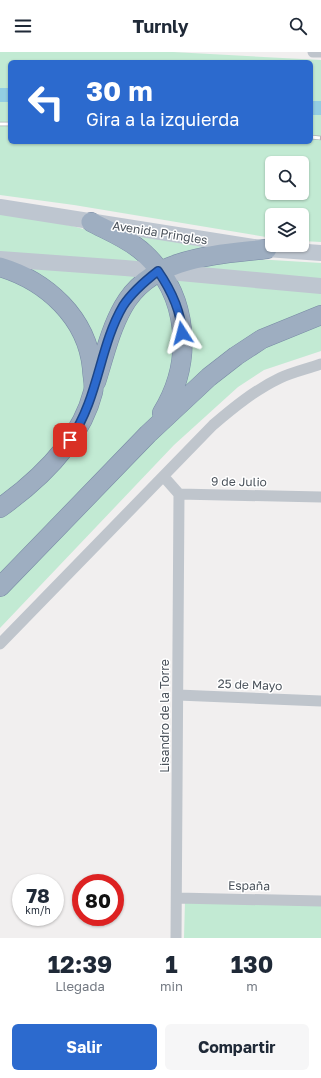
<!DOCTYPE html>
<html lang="es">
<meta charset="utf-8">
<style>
:root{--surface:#fff;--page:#f6f6f7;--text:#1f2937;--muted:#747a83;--accent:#2c6ace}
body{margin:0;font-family:"Golos Text",sans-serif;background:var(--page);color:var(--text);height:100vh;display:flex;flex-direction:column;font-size:15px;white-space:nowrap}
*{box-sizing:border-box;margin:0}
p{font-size:13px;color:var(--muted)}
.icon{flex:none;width:22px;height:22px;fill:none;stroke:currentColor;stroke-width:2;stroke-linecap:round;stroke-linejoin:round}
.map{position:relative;height:886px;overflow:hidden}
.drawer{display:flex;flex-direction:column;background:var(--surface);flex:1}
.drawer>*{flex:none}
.banner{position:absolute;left:8px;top:8px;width:305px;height:84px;border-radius:6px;box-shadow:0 1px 3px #0004;background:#2c6ace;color:#fff;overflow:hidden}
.fabs{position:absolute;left:265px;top:104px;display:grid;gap:8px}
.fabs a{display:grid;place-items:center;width:44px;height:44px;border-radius:6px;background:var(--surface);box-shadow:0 1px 3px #0004;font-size:20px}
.speed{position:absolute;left:12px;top:822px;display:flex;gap:8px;font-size:20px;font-weight:700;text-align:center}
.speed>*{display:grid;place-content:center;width:52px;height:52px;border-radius:50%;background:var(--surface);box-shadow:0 1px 3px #0004;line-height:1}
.speed small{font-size:10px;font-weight:400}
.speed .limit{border:6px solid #d22;background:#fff;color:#111}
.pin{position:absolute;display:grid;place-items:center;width:34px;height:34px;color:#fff;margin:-17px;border-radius:8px;box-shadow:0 2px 6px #0006}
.me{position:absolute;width:44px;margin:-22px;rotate:351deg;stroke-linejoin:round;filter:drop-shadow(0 0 3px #0008)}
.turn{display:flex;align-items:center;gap:14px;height:84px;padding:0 12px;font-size:18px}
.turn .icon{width:52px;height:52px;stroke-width:2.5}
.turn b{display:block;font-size:28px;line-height:34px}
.eta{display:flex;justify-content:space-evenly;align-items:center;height:68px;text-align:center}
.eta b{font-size:24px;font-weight:700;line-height:28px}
.primary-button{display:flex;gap:8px;margin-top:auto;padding:8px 12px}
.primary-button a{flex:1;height:46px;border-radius:6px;background:var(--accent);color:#fff;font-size:16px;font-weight:700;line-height:46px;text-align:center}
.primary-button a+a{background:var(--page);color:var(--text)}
header{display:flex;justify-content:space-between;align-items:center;height:52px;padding:0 12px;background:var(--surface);font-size:18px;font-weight:700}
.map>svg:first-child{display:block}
.green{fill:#c2ead3;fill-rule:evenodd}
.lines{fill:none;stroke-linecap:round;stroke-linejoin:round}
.canal{stroke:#93cee2;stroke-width:14}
.trunk-casing{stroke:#778aa4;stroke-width:20}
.minor{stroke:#bfc5cc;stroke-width:11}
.secondary{stroke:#bec6d0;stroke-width:16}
.trunk{stroke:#9eaec1;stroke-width:19}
.rail-casing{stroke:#b1b4b8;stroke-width:4.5}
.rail{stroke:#fff;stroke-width:3;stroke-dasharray:9;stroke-linecap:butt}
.route-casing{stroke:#1d4586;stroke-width:10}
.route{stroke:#2c6ace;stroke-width:7}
.labels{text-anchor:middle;stroke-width:3;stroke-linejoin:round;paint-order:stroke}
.street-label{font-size:12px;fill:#49515a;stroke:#fff}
</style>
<header><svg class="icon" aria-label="menu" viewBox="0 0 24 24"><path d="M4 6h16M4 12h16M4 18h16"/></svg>Turnly<svg class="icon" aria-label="search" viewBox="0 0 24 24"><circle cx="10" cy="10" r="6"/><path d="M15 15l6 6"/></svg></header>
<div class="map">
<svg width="321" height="886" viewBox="0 0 321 886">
<rect width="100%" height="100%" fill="#f1efef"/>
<!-- green -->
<path class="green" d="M0 0H173L321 8V190L302 189V163H272V186L74 153 0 143ZM10 10H311V90H10ZM272 111H302V141H272Z
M0 162C42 169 88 172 124 194 132 198 139 206 145 212L0 201Z
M120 180 215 197 161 216Z
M255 207 321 211V227L181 217 192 212Z
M13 215 143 223 97 305 92 287Z
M0 223 54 250 81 298 86 339 64 384 48 403 0 448Z
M168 227 321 241V259L174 349 181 333Z
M158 228 177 272 169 340 144 380 0 528V464L41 430 125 261Z
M321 267V299L264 318 238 335 174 393 0 576V541L227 314Z
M185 849 321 853V886H184Z"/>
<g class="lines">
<!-- canal -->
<path class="canal" d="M0 43H10
M311 56H321"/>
<defs>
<path id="trunk" d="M91 170C108 179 129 187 144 201 189 243 194 309 162 361
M0 215C47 229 87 266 92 316 92 323 95 333 93 340 81 388 39 428 0 456
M96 330C104 305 110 278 123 255 151 204 216 203 267 197
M0 535 148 382 209 325 236 304 262 287 321 263"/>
</defs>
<!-- trunk casing -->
<use href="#trunk" class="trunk-casing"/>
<!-- minor -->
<path class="minor" d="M313 0H321
M164 425 179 442 321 445
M0 592 213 373C234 355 255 338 280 326 293 320 307 317 321 312
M178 643 321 649
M177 846 321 849
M176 886 179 442"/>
<!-- secondary -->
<path class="secondary" d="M0 155 267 197 321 201
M0 207 125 216 321 234"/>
<!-- trunk -->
<use href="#trunk" class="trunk"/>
<defs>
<path id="rail" d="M0 72H10
M311 85 321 86"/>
</defs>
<!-- rail casing -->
<use href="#rail" class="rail-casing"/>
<!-- rail -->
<use href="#rail" class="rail"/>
</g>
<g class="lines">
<defs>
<path id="route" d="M70 388C99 346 99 295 123 254 132 240 145 229 158 219 171 238 181 258 182 281"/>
</defs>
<!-- route casing -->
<use href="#route" class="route-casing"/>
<!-- route -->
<use href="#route" class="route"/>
</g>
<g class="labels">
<!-- street labels -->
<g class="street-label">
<text transform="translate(160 181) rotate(9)" y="4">Avenida Pringles</text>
<text transform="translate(239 430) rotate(1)" y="4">9 de Julio</text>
<text transform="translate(250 633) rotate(2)" y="4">25 de Mayo</text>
<text transform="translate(165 664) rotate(-90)" y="4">Lisandro de la Torre</text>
<text transform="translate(249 834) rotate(1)" y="4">España</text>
</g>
</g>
</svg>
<div class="fabs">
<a><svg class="icon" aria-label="search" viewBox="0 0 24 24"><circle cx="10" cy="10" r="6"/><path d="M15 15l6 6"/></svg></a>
<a><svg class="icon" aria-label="layers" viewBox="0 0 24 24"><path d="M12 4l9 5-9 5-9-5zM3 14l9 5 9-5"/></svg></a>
</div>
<div class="speed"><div>78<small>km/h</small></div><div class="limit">80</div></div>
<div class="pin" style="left:70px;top:388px;background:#d93025"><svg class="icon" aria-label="arrive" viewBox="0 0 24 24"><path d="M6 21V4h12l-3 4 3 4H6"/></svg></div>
<svg class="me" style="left:182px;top:281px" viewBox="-20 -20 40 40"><path d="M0-17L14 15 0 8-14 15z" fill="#2c6ace" stroke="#fff" stroke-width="4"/></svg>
<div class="banner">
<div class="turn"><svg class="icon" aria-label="left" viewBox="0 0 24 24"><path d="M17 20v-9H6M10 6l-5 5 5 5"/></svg><div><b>30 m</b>Gira a la izquierda</div></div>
</div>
</div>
<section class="drawer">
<div class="eta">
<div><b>12:39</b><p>Llegada</p></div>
<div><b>1</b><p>min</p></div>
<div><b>130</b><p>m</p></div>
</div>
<div class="primary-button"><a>Salir</a><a>Compartir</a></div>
</section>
